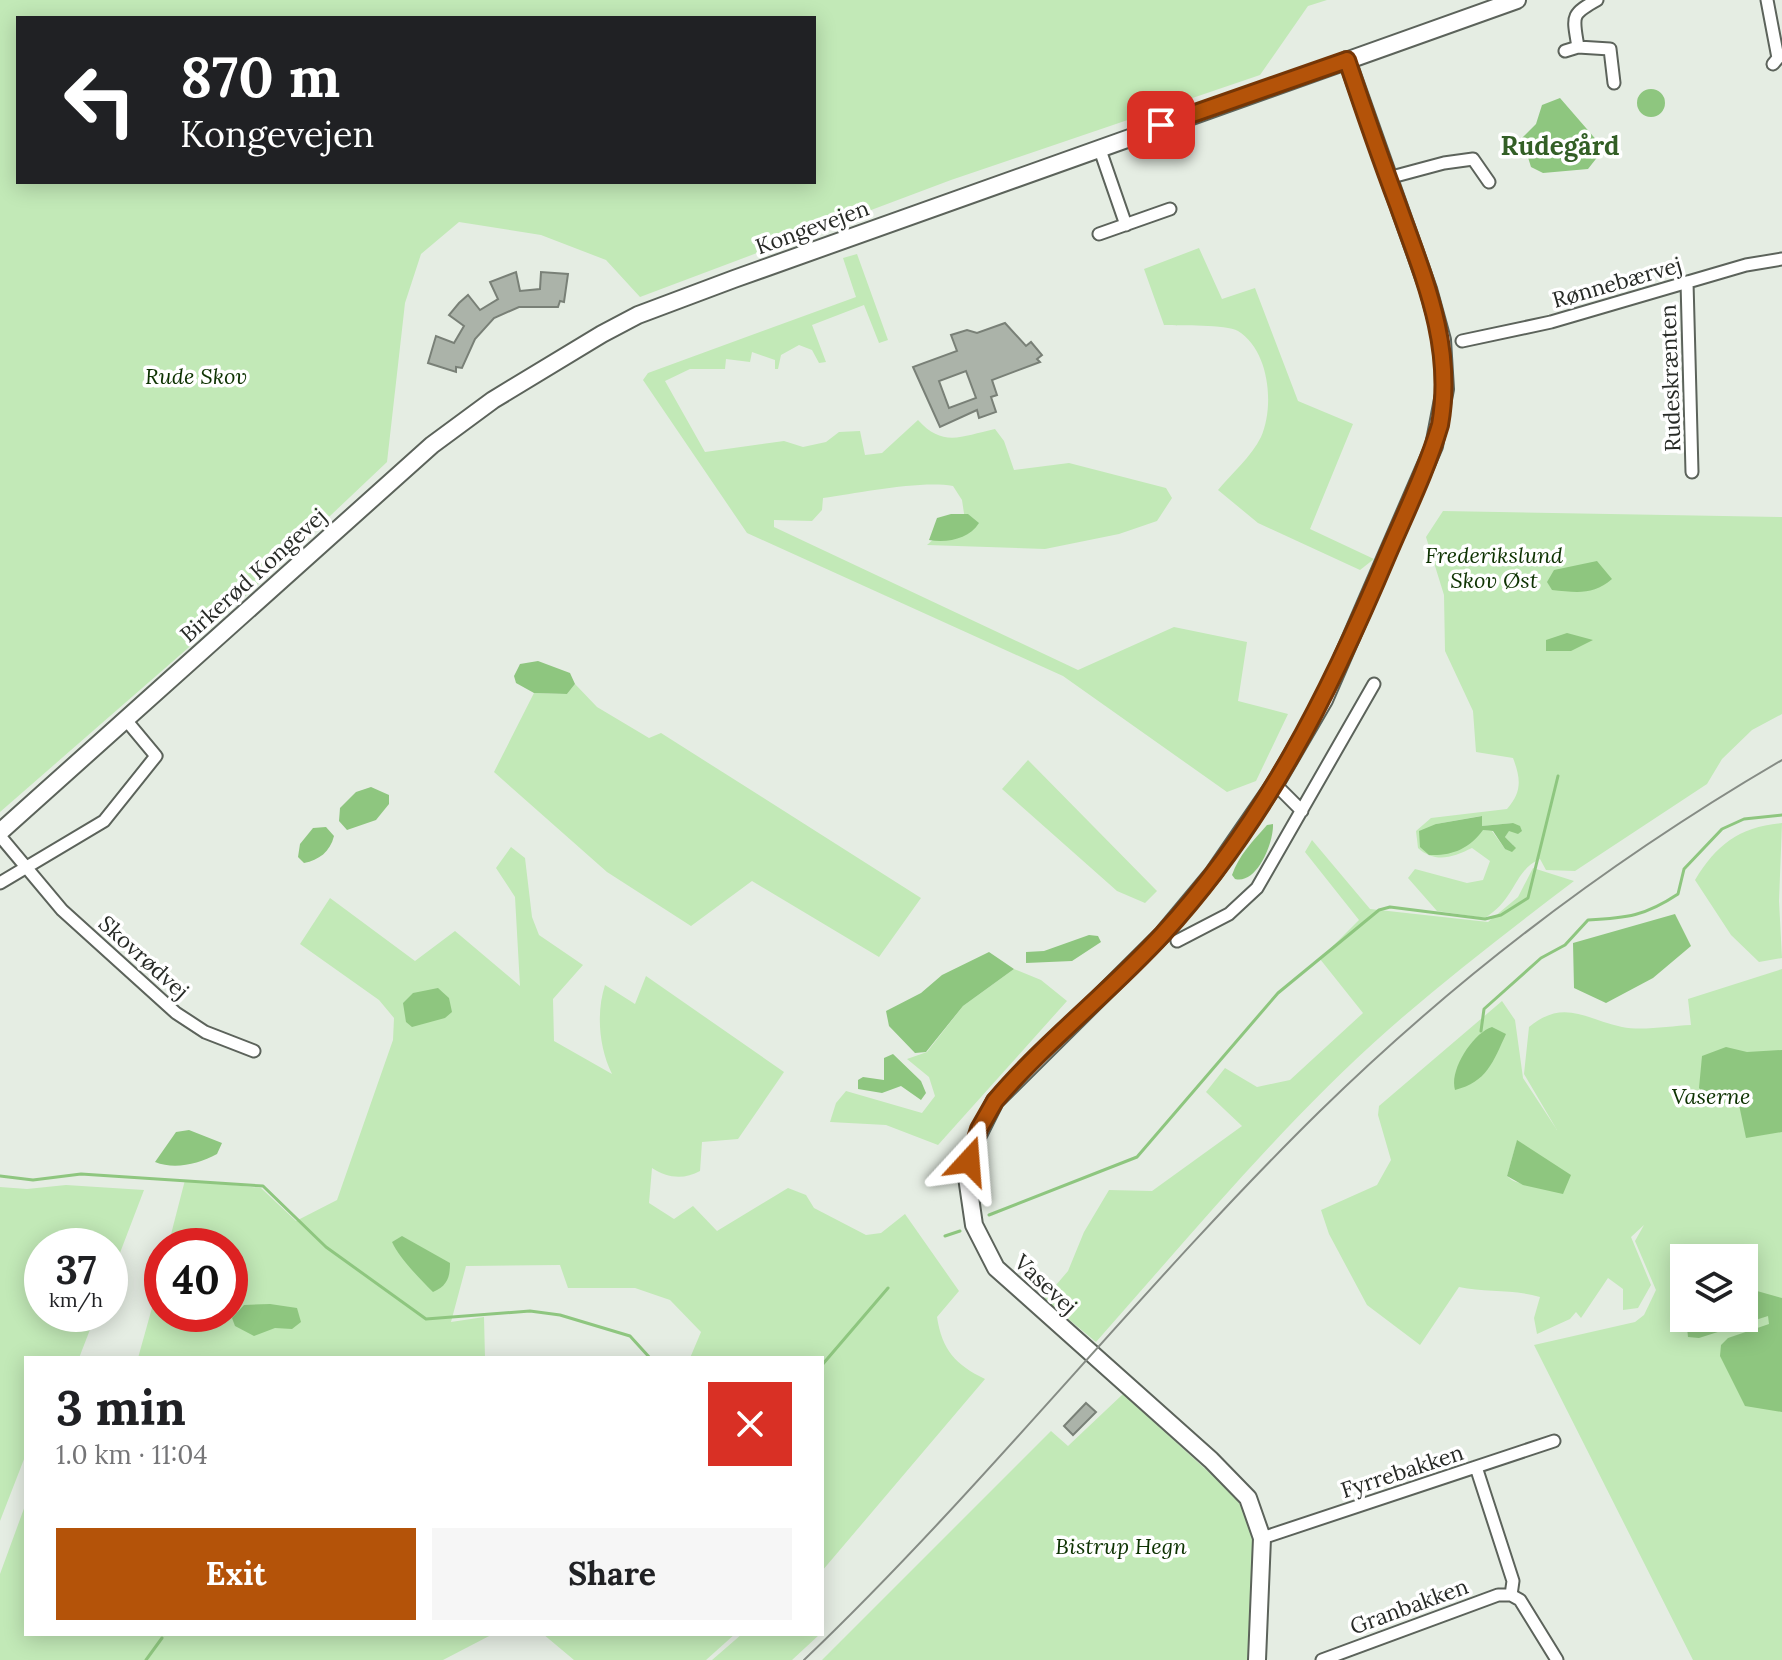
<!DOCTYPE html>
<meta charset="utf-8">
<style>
:root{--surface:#fff;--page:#f6f6f6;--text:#202124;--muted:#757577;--accent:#b45309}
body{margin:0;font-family:Lora,serif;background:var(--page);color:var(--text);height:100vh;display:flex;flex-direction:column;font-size:30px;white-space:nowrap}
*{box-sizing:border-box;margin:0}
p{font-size:26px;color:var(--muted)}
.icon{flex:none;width:44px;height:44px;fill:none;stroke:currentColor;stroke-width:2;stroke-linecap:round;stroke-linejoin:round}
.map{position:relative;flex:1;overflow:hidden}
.side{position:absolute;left:24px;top:1356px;width:800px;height:280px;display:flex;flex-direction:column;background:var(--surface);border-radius:0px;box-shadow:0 4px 20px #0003}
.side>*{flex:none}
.banner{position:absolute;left:16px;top:16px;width:800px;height:168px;border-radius:0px;box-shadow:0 4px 20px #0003;background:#202124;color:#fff;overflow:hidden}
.tools{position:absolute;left:1670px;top:1244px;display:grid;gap:16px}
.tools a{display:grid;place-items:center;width:88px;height:88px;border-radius:0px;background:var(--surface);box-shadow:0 4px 20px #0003;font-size:40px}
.speed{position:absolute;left:24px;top:1228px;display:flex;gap:16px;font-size:40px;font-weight:700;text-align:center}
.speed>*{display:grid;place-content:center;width:104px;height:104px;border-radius:50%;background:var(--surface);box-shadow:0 4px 20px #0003;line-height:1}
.speed small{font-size:20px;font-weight:400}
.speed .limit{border:12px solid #d22;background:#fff;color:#111}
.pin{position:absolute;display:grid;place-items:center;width:68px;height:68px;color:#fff;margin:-34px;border-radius:16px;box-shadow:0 4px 12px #0006}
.me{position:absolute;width:88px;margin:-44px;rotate:19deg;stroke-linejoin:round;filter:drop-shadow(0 0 6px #0008)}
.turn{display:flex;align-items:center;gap:28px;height:168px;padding:0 32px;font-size:36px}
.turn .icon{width:104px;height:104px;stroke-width:2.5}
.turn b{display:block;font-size:56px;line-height:68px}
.round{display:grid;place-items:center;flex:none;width:84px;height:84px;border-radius:0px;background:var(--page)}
.head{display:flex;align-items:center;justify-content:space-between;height:136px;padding:0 32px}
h1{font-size:48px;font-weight:700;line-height:60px}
.action{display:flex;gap:16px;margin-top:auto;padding:16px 32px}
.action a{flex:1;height:92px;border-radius:0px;background:var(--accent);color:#fff;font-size:32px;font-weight:700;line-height:92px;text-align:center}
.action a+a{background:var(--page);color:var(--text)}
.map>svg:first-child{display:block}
.green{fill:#c2e9b7;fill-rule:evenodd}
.water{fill:#8ec67f}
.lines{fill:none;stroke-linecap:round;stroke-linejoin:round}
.stream{stroke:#8ec67f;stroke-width:3}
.building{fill:#abb3a9;stroke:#798077;stroke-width:2;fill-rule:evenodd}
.street-casing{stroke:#5c635b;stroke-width:15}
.secondary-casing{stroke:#5c635b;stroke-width:20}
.street{stroke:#fff;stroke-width:11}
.secondary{stroke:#fff;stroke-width:16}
.tram{stroke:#868c85;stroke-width:2}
.route-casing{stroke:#753606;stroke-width:20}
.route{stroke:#b45309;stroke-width:14}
.labels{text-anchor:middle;stroke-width:7;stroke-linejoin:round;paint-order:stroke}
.street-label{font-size:22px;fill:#272a26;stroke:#fff}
.park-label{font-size:22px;font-style:italic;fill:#0e3302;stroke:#fff}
.quarter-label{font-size:26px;font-weight:bold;fill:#335f26;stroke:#fff}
</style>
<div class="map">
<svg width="1782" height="1660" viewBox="0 0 1782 1660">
<rect width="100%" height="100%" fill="#e5ede3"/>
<!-- green -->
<path class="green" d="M0 0H1327L1308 6 1260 75 951 180 640 297 606 260 541 235 459 222 421 254 405 303 387 462 219 621 0 812ZM814 18V182H18V18Z
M1199 248 1222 299 1255 288 1298 401 1353 424 1310 529 1374 559 1360 570 1258 523 1218 490C1231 474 1252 456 1261 437 1275 405 1269 350 1238 331 1226 324 1180 326 1164 325L1144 269Z
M857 254 888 340 879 343 864 305 812 325 826 362 819 363 812 350 799 345 781 355 778 369H775V360L752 352 750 362 726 359 725 369H690L665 381 705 452 784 441 803 447 826 442 839 432 860 431 865 455 882 453 918 420C943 448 962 436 995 429L1004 441 1014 470 1069 463 1166 488 1172 498 1157 521 1119 534 1045 549 927 545 936 537 966 527 962 500 953 486C921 480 859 493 823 498L822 510 812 521 774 520V527L1078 670 1174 627 1247 642 1238 701 1288 714 1256 781 1227 792 1063 676 747 533 643 380 648 373 856 297 843 258Z
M1443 511 1782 517V714L1752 730 1722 759 1707 784 1575 871 1546 870 1540 859C1514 870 1516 899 1485 918L1437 911 1408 878 1415 869 1467 883 1483 880 1490 861 1472 848C1453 857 1436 864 1418 848L1416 831 1431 818 1507 809C1522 792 1521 779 1513 758L1476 752 1473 711 1445 651 1444 595 1426 537ZM1481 816 1482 826 1513 823 1505 837 1513 845 1505 849 1492 831 1436 824Z
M575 684 597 707 649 738 661 733 921 898 879 957 752 881 691 926 607 872 494 772 534 693 567 694Z
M1028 760 1157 891 1145 903 1117 891 1002 789Z
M1782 823 1779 901 1782 958 1759 962 1731 935 1695 880C1717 844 1739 827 1782 823Z
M1312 840 1370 909 1488 922 1518 897 1533 868 1574 881C1511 929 1448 977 1388 1030 1282 1124 1190 1236 1096 1342L1044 1299 1068 1271 1084 1232 1109 1190 1152 1191 1242 1126 1206 1092 1225 1068 1257 1087 1290 1080 1363 1013 1320 959 1359 920 1305 852Z
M511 847 525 858 532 917 539 935 583 965 553 999 554 1041 612 1074C599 1048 596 1013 605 985L635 1004 646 976 784 1072 738 1139 702 1142 700 1171C684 1180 667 1178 652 1168L649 1203 674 1219 693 1206 717 1231 788 1188 806 1195 814 1208 866 1235 881 1233 905 1214 959 1291 937 1317C942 1350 956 1365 985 1379L822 1571V1358H690L701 1332 670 1300 635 1288H568L560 1265 466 1266 451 1322 484 1317 485 1358H138L162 1272V1314H230V1246H168L185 1180 261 1188 296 1221 337 1200 393 1040 394 1018 379 1000 300 944 330 898 415 961 455 931 520 986 515 897 496 868Z
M1014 969 1041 980 1067 1001 938 1145 886 1125 830 1122 836 1103 846 1091 922 1113 935 1096 929 1077 907 1059 927 1052 963 1006Z
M1782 969V1660H1693L1534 1345 1635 1322 1644 1315 1656 1290 1635 1241 1644 1225 1631 1237 1651 1285 1638 1308 1623 1310V1289L1608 1278 1581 1318 1576 1312 1570 1319 1537 1334 1534 1318 1540 1297C1514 1289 1486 1293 1459 1287L1420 1345 1367 1305 1329 1234 1321 1210 1377 1185 1391 1160 1378 1115 1379 1106 1502 1001 1515 1020 1523 1078 1557 1130 1524 1074 1529 1027C1564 998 1585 1019 1622 1027 1642 1031 1670 1026 1691 1025L1688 999ZM1517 1141 1570 1175C1551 1179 1522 1192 1507 1176ZM1684 1258H1744V1318H1684Z
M66 1185 144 1190 110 1279V1246H42V1314H96L79 1358H26V1454L0 1521V1187L27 1189Z
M1123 1394 1235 1496 1254 1529 1248 1660H822L1051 1431 1068 1446Z
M26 1503V1634H493L443 1660H0V1574Z
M543 1634H735L706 1660H574Z
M742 1634H818L819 1635 792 1660H712Z"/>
<!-- water -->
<path class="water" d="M1637 103a14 14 0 1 1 28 0a14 14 0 1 1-28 0Z
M1560 98 1599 143V155L1588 169 1543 173 1531 167 1522 138 1536 124 1542 105Z
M951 514H968L979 523C969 539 948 543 929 540L937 518Z
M1597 561 1612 579C1593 596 1575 592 1552 590L1547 582 1554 570Z
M1567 633 1593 640 1571 651H1546V640Z
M538 661 570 673 575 684 567 694 534 693 516 683 514 676 520 664Z
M371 787 389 795V804L376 820 347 830 339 821 340 808 356 792Z
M1482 816V826L1513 823 1520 826 1522 831 1518 834 1509 831 1505 837 1516 848 1512 852 1505 849 1493 831 1483 830C1469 849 1452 856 1429 855L1420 847 1419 831 1436 824Z
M1273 824C1274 842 1257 885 1235 879L1232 875C1239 855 1253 841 1267 825Z
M326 827 334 836C330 852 319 860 304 863L298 857 300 844 313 828Z
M1675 914 1691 946 1653 978 1606 1003 1574 988 1573 943Z
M1089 935 1098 936 1101 942 1072 961 1026 963V952L1044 951Z
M989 952 1014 969 963 1006 926 1052 915 1053 889 1026 886 1011 921 993 942 975Z
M438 988 449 998 452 1012 445 1018 412 1027 406 1022 403 1003 413 993Z
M1492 1027 1506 1034C1493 1062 1487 1082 1455 1090 1449 1070 1473 1033 1492 1027Z
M1726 1047 1747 1052 1782 1050V1132L1746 1138 1738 1100C1718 1105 1712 1105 1699 1088L1702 1056Z
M893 1054 921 1081 926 1093 921 1100 901 1086 882 1093 858 1089V1080L863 1077 884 1080V1058Z
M189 1130 222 1143 217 1154C198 1164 175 1170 155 1162L176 1132Z
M1517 1140 1571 1175 1563 1194 1523 1185 1507 1176Z
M402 1236 450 1263C450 1278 447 1286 433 1292 420 1279 400 1259 392 1242Z
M1744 1291H1757L1782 1298V1412L1745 1406 1720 1356 1721 1345 1728 1338 1769 1324 1768 1316 1699 1338 1688 1337 1686 1318H1744Z
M270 1304 297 1308 301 1322 292 1329 275 1328 254 1336 235 1326 232 1318 244 1305Z"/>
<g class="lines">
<!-- stream -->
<path class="stream" d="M1481 1031 1484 1009 1541 958 1565 945 1588 920C1627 918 1645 916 1678 894L1684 869 1722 829 1744 819 1782 815
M0 1176 33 1180 81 1174 263 1186 326 1247 426 1319 530 1311 560 1315 630 1336 650 1358
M989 1215 1137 1157 1278 993 1379 910 1390 907 1485 919 1501 915 1528 898 1558 776
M945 1236 960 1231
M822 1365 888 1288
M146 1660 162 1638"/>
</g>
<!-- building -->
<path class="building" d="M516 272 520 291 540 289 541 272 568 274 564 302 560 301 558 307H519L494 318 475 339 462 368 456 367V372L428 363 436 336 454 343 464 326 449 315 459 303 468 295 480 310 498 299 490 282Z
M1005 323 1026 346 1031 342 1042 355 1037 359 1040 362 992 380 997 395 991 397 996 412 979 418 977 410 940 427 913 367 957 351 951 335 967 330 977 333ZM966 371 976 398 949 408 939 381Z
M1086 1403 1096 1412 1073 1435 1064 1426Z"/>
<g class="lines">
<defs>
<path id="street" d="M1767 0 1778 58 1773 64
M1578 47C1573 16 1570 15 1597 0
M1565 51 1578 47 1610 49 1614 83
M1099 147 1126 225
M1388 178 1444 163 1473 159 1489 182
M1099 234 1170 209
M1687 282 1692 472
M1462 341 1551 322 1746 265 1782 259
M1275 784 1302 811
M0 836 62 910 176 1013 205 1032 254 1051
M0 883 104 821 156 756 126 720
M1177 941 1229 914 1257 888 1374 684
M1476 1467 1513 1581 1511 1595 1520 1600 1557 1660
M1262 1538 1554 1441
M1322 1660 1498 1595H1511"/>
<path id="secondary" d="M0 832 432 445 493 400 602 334 638 315 734 279 1517 0
M1257 1660 1262 1538 1248 1498 1211 1460 996 1268 974 1225 967 1177 973 1145 995 1101 1163 934 1213 874 1275 784 1324 700 1434 446 1445 389 1442 340 1428 289 1347 60"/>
</defs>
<!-- street casing -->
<use href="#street" class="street-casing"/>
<!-- secondary casing -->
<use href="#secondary" class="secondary-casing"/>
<!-- street -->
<use href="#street" class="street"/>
<!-- secondary -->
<use href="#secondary" class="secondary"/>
<!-- tram -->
<path class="tram" d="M804 1660C985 1487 1140 1288 1319 1112 1458 976 1614 858 1782 760"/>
</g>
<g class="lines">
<defs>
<path id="route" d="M969 1161 979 1129 995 1101C1046 1041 1110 992 1163 934 1265 823 1330 692 1388 554 1406 512 1427 469 1440 425 1454 346 1424 278 1398 205 1380 157 1363 108 1347 60L1161 125"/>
</defs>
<!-- route casing -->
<use href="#route" class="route-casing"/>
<!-- route -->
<use href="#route" class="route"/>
</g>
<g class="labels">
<!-- street labels -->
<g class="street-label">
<text transform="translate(812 227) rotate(-20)" y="8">Kongevejen</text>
<text transform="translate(1617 282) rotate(-16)" y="8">Rønnebærvej</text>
<text transform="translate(1670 378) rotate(-92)" y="8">Rudeskrænten</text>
<text transform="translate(253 575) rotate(-42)" y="8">Birkerød Kongevej</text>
<text transform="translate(144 957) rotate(42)" y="8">Skovrødvej</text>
<text transform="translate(1046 1284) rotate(43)" y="8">Vasevej</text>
<text transform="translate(1402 1471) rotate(-18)" y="8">Fyrrebakken</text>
<text transform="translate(1409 1606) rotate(-20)" y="8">Granbakken</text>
</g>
<!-- park labels -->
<g class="park-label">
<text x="196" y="384">Rude Skov</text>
<text x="1494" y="563">Frederikslund<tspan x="1494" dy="25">Skov Øst</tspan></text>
<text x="1711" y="1104">Vaserne</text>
<text x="1121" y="1554">Bistrup Hegn</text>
</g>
<!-- quarter labels -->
<g class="quarter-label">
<text x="1560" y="155">Rudegård</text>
</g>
</g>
</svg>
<div class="tools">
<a><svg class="icon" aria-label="layers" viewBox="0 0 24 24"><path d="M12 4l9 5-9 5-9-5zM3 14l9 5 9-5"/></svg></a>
</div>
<div class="speed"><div>37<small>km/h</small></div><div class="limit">40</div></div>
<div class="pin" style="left:1161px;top:125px;background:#d93025"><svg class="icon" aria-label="arrive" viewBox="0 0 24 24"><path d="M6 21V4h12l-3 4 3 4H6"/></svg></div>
<svg class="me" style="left:969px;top:1161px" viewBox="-20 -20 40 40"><path d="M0-17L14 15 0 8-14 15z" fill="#b45309" stroke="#fff" stroke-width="4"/></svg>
<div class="banner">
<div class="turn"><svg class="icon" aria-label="left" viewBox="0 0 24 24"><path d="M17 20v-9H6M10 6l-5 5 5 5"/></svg><div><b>870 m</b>Kongevejen</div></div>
</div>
<section class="side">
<div class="head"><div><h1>3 min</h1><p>1.0 km · 11:04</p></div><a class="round" style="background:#d93025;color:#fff"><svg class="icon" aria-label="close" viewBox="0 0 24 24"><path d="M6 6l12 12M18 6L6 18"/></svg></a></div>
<div class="action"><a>Exit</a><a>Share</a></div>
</section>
</div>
